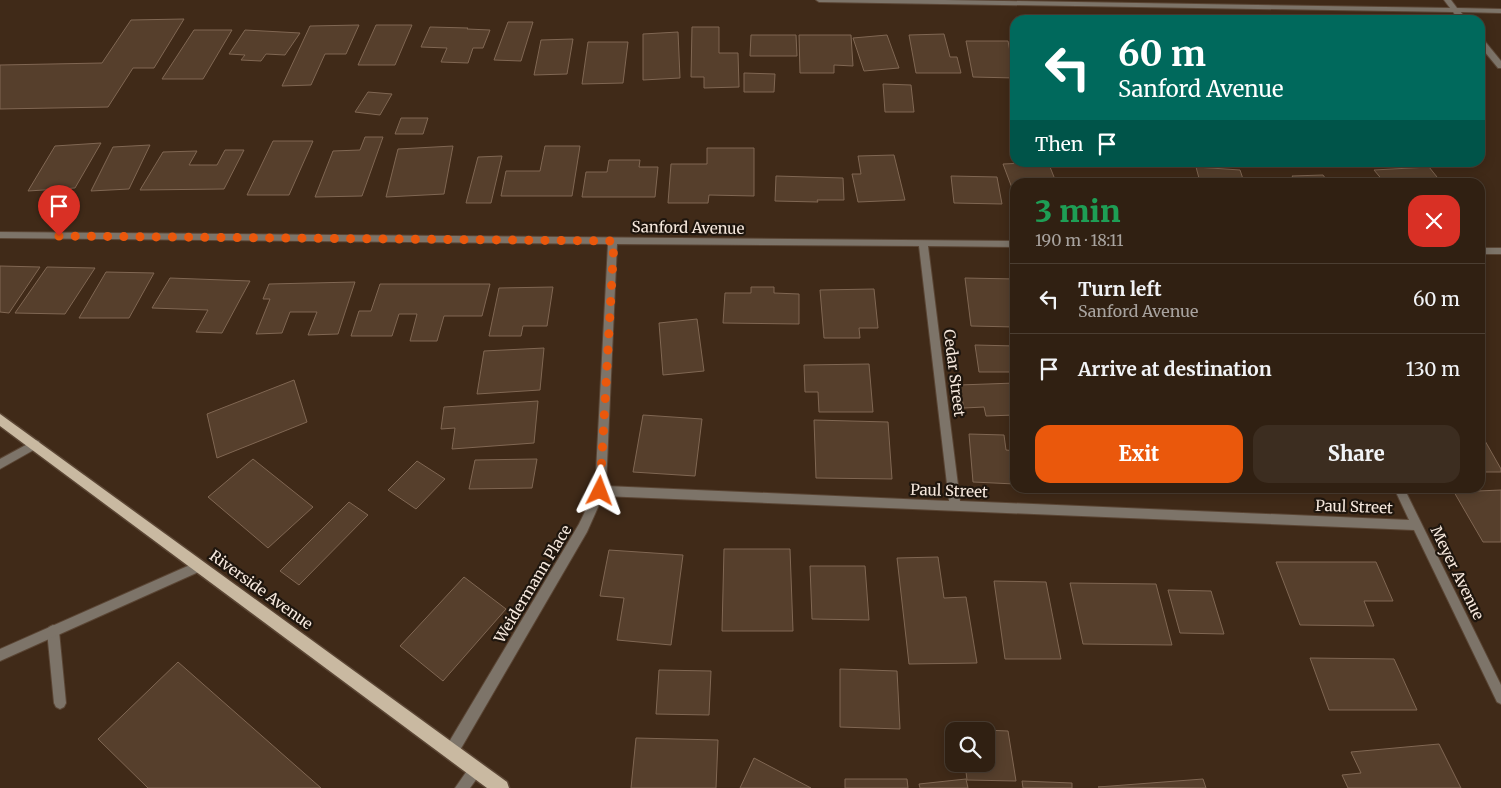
<!DOCTYPE html>
<meta charset="utf-8">
<style>
:root{--surface:#302012;--page:#3c2d20;--text:#f1f3f6;--muted:#a8a39f;--line:#4b3e32;--accent:#ea580c}
body{margin:0;font-family:Merriweather,serif;background:var(--page);color:var(--text);height:100vh;display:flex;flex-direction:column;font-size:19px;white-space:nowrap}
*{box-sizing:border-box;margin:0}
p{font-size:16px;color:var(--muted)}
.icon{flex:none;width:28px;height:28px;fill:none;stroke:currentColor;stroke-width:2;stroke-linecap:round;stroke-linejoin:round}
.map{position:relative;flex:1;overflow:hidden}
.side{position:absolute;left:1010px;top:178px;width:475px;height:315px;display:flex;flex-direction:column;background:var(--surface);border-radius:15px;box-shadow:0 2px 12px #0003,0 0 0 1px var(--line)}
.side>*{flex:none}
.guide{position:absolute;left:1010px;top:15px;width:475px;height:152px;border-radius:15px;box-shadow:0 2px 12px #0003,0 0 0 1px var(--line);background:#00695c;color:#fff;overflow:hidden}
.controls{position:absolute;left:945px;top:722px;display:grid;gap:10px}
.controls a{display:grid;place-items:center;width:50px;height:50px;border-radius:10px;background:var(--surface);box-shadow:0 2px 12px #0003,0 0 0 1px var(--line);font-size:25px}
.pin{position:absolute;display:grid;place-items:center;width:42px;height:42px;color:#fff;margin:-51px -21px;border-radius:50% 50% 50% 0;rotate:-45deg;box-shadow:0 0 5px #0007}
.pin .icon{rotate:45deg}
.me{position:absolute;width:55px;margin:-28px;rotate:3deg;stroke-linejoin:round;filter:drop-shadow(0 0 4px #0008)}
.turn{display:flex;align-items:center;gap:18px;height:105px;padding:0 25px;font-size:22px}
.turn .icon{width:65px;height:65px;stroke-width:2.5}
.turn b{display:block;font-size:35px;line-height:42px}
.then{display:flex;align-items:center;height:48px;padding:0 25px;background:#0003;gap:10px;font-size:19px}
.round{display:grid;place-items:center;flex:none;width:52px;height:52px;border-radius:15px;background:var(--page)}
.summary{display:flex;align-items:center;justify-content:space-between;height:85px;padding:0 25px}
h1{font-size:30px;font-weight:800;line-height:38px;color:#1e9e55}
.primary-button{display:flex;gap:10px;margin-top:auto;padding:10px 25px}
.primary-button a{flex:1;height:58px;border-radius:15px;background:var(--accent);color:#fff;font-size:20px;font-weight:800;line-height:58px;text-align:center}
.primary-button a+a{background:var(--page);color:var(--text)}
ul{padding:0;list-style:none}
li{display:flex;align-items:center;gap:15px;height:70px;padding:0 25px;border-top:1px solid var(--line)}
li div{flex:1}
li b{display:block;font-size:19px}
li em{font-style:normal}
.map>svg:first-child{display:block}
.building{fill:#563f2c;stroke:#806753}
.lines{fill:none;stroke-linecap:round;stroke-linejoin:round}
.service-casing{stroke:#5a4534;stroke-width:2}
.minor-casing{stroke:#5a4534;stroke-width:2}
.primary-casing{stroke:#5a4534;stroke-width:3}
.service{fill:#7d7469;fill-rule:evenodd}
.minor{fill:#7d7469;fill-rule:evenodd}
.primary{fill:#c9b9a1;fill-rule:evenodd}
.route{stroke:#ea580c;stroke-width:9;stroke-dasharray:0 16.2}
.labels{text-anchor:middle;stroke-width:4.5;stroke-linejoin:round;paint-order:stroke}
.street-label{font-size:15px;fill:#f7e9de;stroke:#1f160e}
</style>
<div class="map">
<svg width="1501" height="788" viewBox="0 0 1501 788">
<rect width="100%" height="100%" fill="#402a18"/>
<!-- building -->
<path class="building" d="M184 19 154 68H133L108 107 0 109V65L102 63 131 20Z
M508 22H533L521 61 494 60Z
M359 25 346 54H325L311 85 282 86 310 26Z
M376 25H412L395 65H358Z
M430 27 468 28 467 29 490 30 483 48H473L468 63 441 62 447 48 421 47Z
M692 27H719V53H738L739 87 704 88V77H691Z
M194 30H232L203 79H162Z
M245 30 300 33 285 55 266 54 261 61 241 60 245 55 229 54Z
M678 32 680 78 643 80V34Z
M944 34 950 57H957L961 73H916L909 35Z
M751 35H796L797 56H750Z
M799 35H851L853 66 834 65V73H800Z
M887 35 899 68 864 71 853 38Z
M573 39 567 74 534 75 541 40Z
M966 41H1008L1015 78 973 77Z
M588 42H628L623 83 582 84Z
M744 73 775 74 774 92H744Z
M883 84 911 85 914 112H885Z
M368 92 392 94 380 115 355 112Z
M401 118H428L423 134H395Z
M365 137H383L362 196 315 197 333 151 360 150Z
M273 141H313L289 195H247Z
M101 143 75 188 28 191 55 146Z
M150 145 129 189 91 191 113 147Z
M453 146 444 194 386 197 398 149Z
M545 146H580L572 196H501L506 171H540Z
M707 148H754V196L709 195 708 203H668L671 164H707Z
M225 150H244L224 189 140 190 163 152 197 151 189 165H217Z
M894 155 905 200 858 202 852 174H861L858 156Z
M502 156 491 203H466L478 157Z
M609 160H640L639 167H658L655 197H582L586 172H607Z
M1048 162 1056 182H1015V196L1003 164Z
M1196 167 1240 170 1244 182H1200Z
M1429 167 1441 182H1384L1374 170Z
M1323 175 1328 182H1296L1292 176Z
M776 176 843 178 844 200H817L818 202 775 201Z
M951 176 997 177 1002 204 954 203Z
M1066 180H1096L1097 182H1066Z
M0 266 40 267 9 313 0 312Z
M47 267 95 268 65 314 15 313Z
M106 272 154 273 129 318H79Z
M170 278 250 281 222 333 196 332 208 310 152 308Z
M965 278 1015 279V327L971 326Z
M355 282 338 334 308 335 317 312H290L282 333 256 334 270 299H263L269 284Z
M380 284H490L482 316H444L437 341H410L417 314H399L392 336H351L359 311H371Z
M553 287 547 326H523L521 336H489L499 288Z
M751 287H774V293L799 294V324L723 323 725 293H751Z
M874 289 878 328H859L860 338H824L820 290Z
M697 319 704 371 663 375 659 323Z
M975 345 1015 346V372H979Z
M544 348 540 390 477 394 484 351Z
M869 364 873 412H819L818 392H805L804 365Z
M294 380 307 422 217 458 207 414Z
M1015 383V415L986 416 984 407 964 408 959 385Z
M538 401 534 443 452 449 455 428 441 429 444 407Z
M643 415 702 419 695 476 633 472Z
M814 420 888 422 892 479 816 478Z
M1480 432 1501 469V472H1480Z
M969 434 1004 435 1006 450 1015 451V484L973 482Z
M253 459 313 507 268 548 208 497Z
M537 459 532 488 469 489 475 460Z
M417 461 445 479 416 509 388 490Z
M1501 490V542H1483L1454 492Z
M349 502 368 515 299 585 280 571Z
M724 549H790L793 631H722Z
M609 550 683 555 671 645 617 640 624 598 600 596Z
M938 557 944 598 966 597 977 663 909 664 897 558Z
M1276 562H1376L1393 601H1364L1374 626 1300 625Z
M810 566H865L869 620 812 619Z
M464 577 506 609 443 681 400 646Z
M994 581 1046 582 1061 659H1005Z
M1070 583 1156 584 1172 645 1083 644Z
M1168 590 1211 591 1224 634 1180 633Z
M1310 658 1394 659 1417 710H1329Z
M178 662 321 788H148L98 739Z
M840 669 897 671 900 729 840 727Z
M659 670 711 671 709 715 656 714Z
M961 729 1008 731 1016 781 967 780 965 764H986V731H961Z
M636 738 718 740 716 788H631Z
M1439 744 1461 788H1348L1342 775 1361 773 1351 752Z
M754 758 811 788H740Z
M845 779H907L908 788H845Z
M966 779 968 788H920L919 784Z
M1203 779 1206 788 1098 787Z
M1022 781 1072 783V788H1023Z"/>
<g class="lines">
<defs>
<path id="service" d="M35 440 39 441 40 444 39 447 0 469V459Z
M53 625 57 627 59 631 66 703 64 707 60 709 56 707 54 703 47 631 49 627Z
M476 763 481 765 483 770 470 788H455L471 765Z"/>
<path id="minor" d="M816 0H945L1450 8 1444 0H1451L1457 8 1501 9V13L1461 12 1466 20H1459L1453 12 819 2Z
M1480 39H1483L1501 61V68H1498L1480 46Z
M0 232 1015 241V247L928 246 960 501 1409 520 1394 488H1404L1501 685V704L1497 702 1414 530 603 496 587 532 456 757 451 758 446 757 445 752 446 747 579 524 595 491 608 244 0 238ZM617 244 919 246 949 501 606 486Z
M1480 248H1501V254H1480Z
M199 561 203 562 205 566 203 570 0 661V649Z"/>
<path id="primary" d="M0 414 507 782 509 788H487L0 426Z"/>
</defs>
<!-- service casing -->
<use href="#service" class="service-casing"/>
<!-- minor casing -->
<use href="#minor" class="minor-casing"/>
<!-- primary casing -->
<use href="#primary" class="primary-casing"/>
<!-- service -->
<use href="#service" class="service"/>
<!-- minor -->
<use href="#minor" class="minor"/>
<!-- primary -->
<use href="#primary" class="primary"/>
</g>
<g class="lines">
<!-- route -->
<path class="route" d="M59 236 614 241 600 491"/>
</g>
<g class="labels">
<!-- street labels -->
<g class="street-label">
<text transform="translate(688 228) rotate(1)" y="5">Sanford Avenue</text>
<text transform="translate(954 373) rotate(83)" y="5">Cedar Street</text>
<text transform="translate(949 491) rotate(2)" y="5">Paul Street</text>
<text transform="translate(1354 507) rotate(2)" y="5">Paul Street</text>
<text transform="translate(1457 573) rotate(64)" y="5">Meyer Avenue</text>
<text transform="translate(533 584) rotate(-59)" y="5">Weidermann Place</text>
<text transform="translate(261 590) rotate(36)" y="5">Riverside Avenue</text>
</g>
</g>
</svg>
<div class="controls">
<a><svg class="icon" aria-label="search" viewBox="0 0 24 24"><circle cx="10" cy="10" r="6"/><path d="M15 15l6 6"/></svg></a>
</div>
<div class="pin" style="left:59px;top:236px;background:#d93025"><svg class="icon" aria-label="arrive" viewBox="0 0 24 24"><path d="M6 21V4h12l-3 4 3 4H6"/></svg></div>
<svg class="me" style="left:600px;top:491px" viewBox="-20 -20 40 40"><path d="M0-17L14 15 0 8-14 15z" fill="#ea580c" stroke="#fff" stroke-width="4"/></svg>
<div class="guide">
<div class="turn"><svg class="icon" aria-label="left" viewBox="0 0 24 24"><path d="M17 20v-9H6M10 6l-5 5 5 5"/></svg><div><b>60 m</b>Sanford Avenue</div></div>
<div class="then">Then<svg class="icon" aria-label="arrive" viewBox="0 0 24 24"><path d="M6 21V4h12l-3 4 3 4H6"/></svg></div>
</div>
<section class="side">
<div class="summary"><div><h1>3 min</h1><p>190 m · 18:11</p></div><a class="round" style="background:#d93025;color:#fff"><svg class="icon" aria-label="close" viewBox="0 0 24 24"><path d="M6 6l12 12M18 6L6 18"/></svg></a></div>
<ul>
<li><svg class="icon" aria-label="left" viewBox="0 0 24 24"><path d="M17 20v-9H6M10 6l-5 5 5 5"/></svg><div><b>Turn left</b><p>Sanford Avenue</p></div><em>60 m</em></li>
<li><svg class="icon" aria-label="arrive" viewBox="0 0 24 24"><path d="M6 21V4h12l-3 4 3 4H6"/></svg><div><b>Arrive at destination</b></div><em>130 m</em></li>
</ul>
<div class="primary-button"><a>Exit</a><a>Share</a></div>
</section>
</div>
